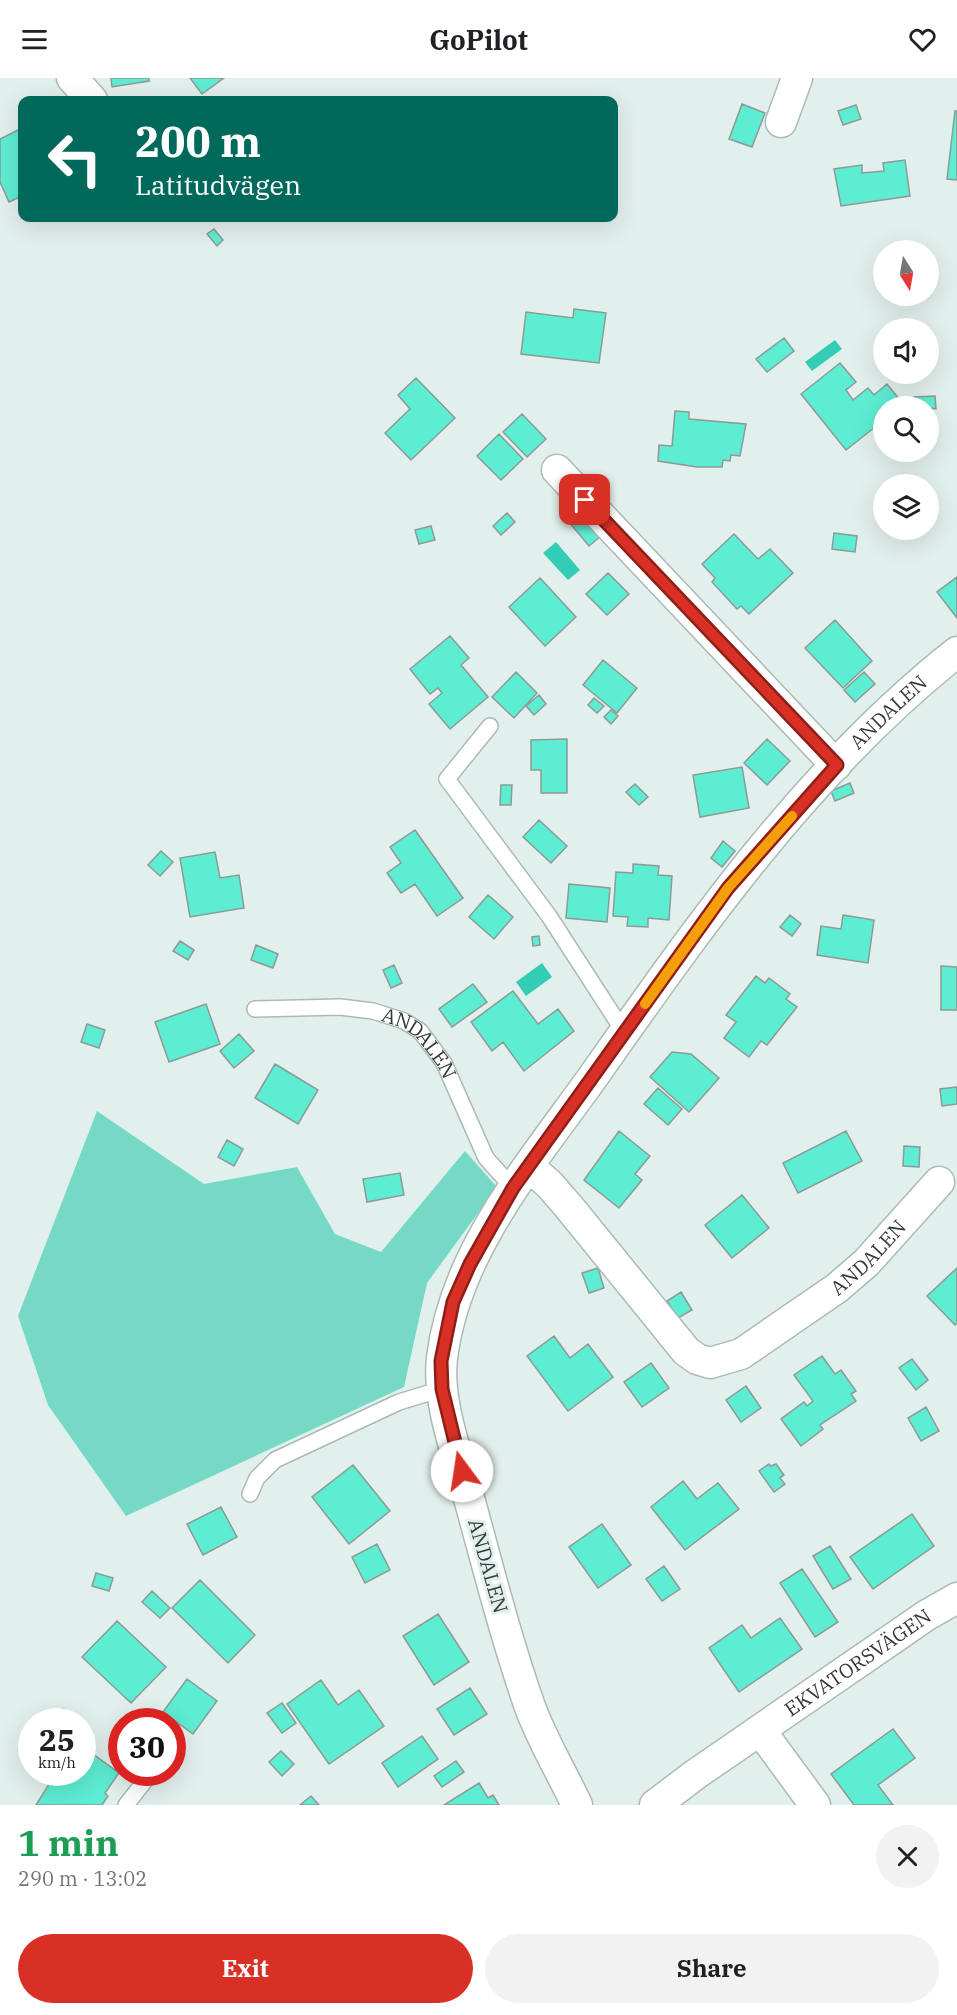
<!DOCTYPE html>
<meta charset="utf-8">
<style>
:root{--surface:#fff;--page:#f2f2f2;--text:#202124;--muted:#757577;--accent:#d93025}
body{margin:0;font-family:"IBM Plex Serif",serif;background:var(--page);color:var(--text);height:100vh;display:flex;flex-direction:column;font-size:22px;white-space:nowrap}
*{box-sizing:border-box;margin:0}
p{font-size:20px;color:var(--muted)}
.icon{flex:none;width:33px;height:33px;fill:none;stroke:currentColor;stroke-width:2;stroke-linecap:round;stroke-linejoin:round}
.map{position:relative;height:1727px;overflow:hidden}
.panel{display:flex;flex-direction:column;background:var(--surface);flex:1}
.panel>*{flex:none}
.guide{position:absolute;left:18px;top:18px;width:600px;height:126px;border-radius:12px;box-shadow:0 6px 24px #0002;background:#00695c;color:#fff;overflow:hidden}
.needle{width:39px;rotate:169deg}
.buttons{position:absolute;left:873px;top:162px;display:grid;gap:12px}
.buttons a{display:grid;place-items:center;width:66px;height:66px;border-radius:50%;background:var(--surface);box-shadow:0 6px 24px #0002;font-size:30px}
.speed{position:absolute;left:18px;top:1630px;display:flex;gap:12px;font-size:30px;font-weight:700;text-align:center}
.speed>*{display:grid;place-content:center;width:78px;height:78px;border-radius:50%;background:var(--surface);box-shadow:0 6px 24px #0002;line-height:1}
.speed small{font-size:15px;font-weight:400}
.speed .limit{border:9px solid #d22;background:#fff;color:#111}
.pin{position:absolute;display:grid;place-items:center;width:51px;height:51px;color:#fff;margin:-26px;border-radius:12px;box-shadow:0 3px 9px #0006}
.me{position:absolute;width:66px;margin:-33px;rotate:346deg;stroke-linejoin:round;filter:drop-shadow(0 0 4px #0008)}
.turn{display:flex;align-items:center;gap:21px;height:126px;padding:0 18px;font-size:27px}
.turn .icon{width:78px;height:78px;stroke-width:2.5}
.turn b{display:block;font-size:42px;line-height:51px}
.round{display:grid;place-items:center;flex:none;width:63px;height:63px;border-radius:32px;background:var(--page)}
.summary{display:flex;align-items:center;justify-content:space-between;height:102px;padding:0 18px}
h1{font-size:36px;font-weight:700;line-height:45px;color:#1e9e55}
.cta{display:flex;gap:12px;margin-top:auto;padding:12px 18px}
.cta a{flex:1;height:69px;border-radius:36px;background:var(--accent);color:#fff;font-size:24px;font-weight:700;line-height:69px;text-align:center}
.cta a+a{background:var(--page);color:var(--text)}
header{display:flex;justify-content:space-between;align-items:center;height:78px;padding:0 18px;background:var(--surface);font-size:27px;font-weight:700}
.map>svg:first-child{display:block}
.green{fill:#76d9c5}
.water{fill:#32cdb4}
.building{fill:#5dedd3;stroke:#8d9a97;stroke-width:1.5}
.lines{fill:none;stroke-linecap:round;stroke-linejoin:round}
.lane-casing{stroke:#acbab6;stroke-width:18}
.street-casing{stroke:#acbab6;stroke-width:33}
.lane{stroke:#fff;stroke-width:15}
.street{stroke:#fff;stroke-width:30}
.route-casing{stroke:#8d1f18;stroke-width:15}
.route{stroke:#d93025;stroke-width:10}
.slow{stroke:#f59e0b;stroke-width:10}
.labels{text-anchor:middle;stroke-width:6;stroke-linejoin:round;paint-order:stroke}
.street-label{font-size:20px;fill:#353a39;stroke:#e2f0ed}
</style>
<header><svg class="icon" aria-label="menu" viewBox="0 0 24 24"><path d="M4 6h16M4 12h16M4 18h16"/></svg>GoPilot<svg class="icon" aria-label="heart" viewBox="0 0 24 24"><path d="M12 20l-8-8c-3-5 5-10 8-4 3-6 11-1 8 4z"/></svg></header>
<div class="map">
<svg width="957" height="1727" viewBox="0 0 957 1727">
<rect width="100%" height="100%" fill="#e2f0ed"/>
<!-- green -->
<path class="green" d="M97 1033 204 1106 297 1089 335 1156 381 1174 465 1073 497 1109 427 1205 404 1309 126 1438 48 1327 18 1238Z"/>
<!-- water -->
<path class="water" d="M835 262 842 271 812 293 805 284Z
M556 464 580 492 568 502 543 475Z
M542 885 552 899 526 918 516 904Z"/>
<!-- building -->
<path class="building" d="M111 0H149V3L112 9Z
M190 0H224L202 16Z
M742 26 765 35 752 69 729 61Z
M856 27 861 41 843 47 838 33Z
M955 33H957V102L947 101Z
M22 50V118L9 124 0 104V61Z
M905 82 910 118 841 128 834 91 862 87V95L884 93 883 85Z
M214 151 223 162 217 168 207 156Z
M574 231 606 235 599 285 521 276 526 234 573 240Z
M784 260 794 273 767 294 756 281Z
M840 285 856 304 846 312 853 322 868 310 874 317 887 306 900 322 891 328H884V342L846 372 801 316Z
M416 300 455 340 411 382 385 355 410 331 398 317Z
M935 318 936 331 914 328V319Z
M675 333 689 334V341L746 346 740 378 731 377 730 383 723 382 722 389H697L658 383 659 367 672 368Z
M522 336 546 361 527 379 503 354Z
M499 356 523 381 501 402 477 378Z
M507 435 515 444 501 457 493 448Z
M582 435 601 458 589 468 569 444Z
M431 448 435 462 419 466 415 452Z
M834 455 857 458 855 474 832 471Z
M734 456 758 481 770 471 793 495 749 536 741 528 737 531 712 504 715 500 702 486Z
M608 495 629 516 607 537 586 516Z
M957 499V540L937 514Z
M540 500 576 539 545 568 509 529Z
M835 542 872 583 843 610 805 570Z
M450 558 469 580 461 587 488 619 450 651 429 626 442 615 438 610 430 616 410 591Z
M603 582 637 610 617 635 583 607Z
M516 594 537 615 514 640 492 619Z
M864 594 875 606 855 624 844 612Z
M539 617 546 626 534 637 526 628Z
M594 620 604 628 597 635 588 627Z
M611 632 618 638 611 646 604 639Z
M567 661V715H541V692H531V662Z
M767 661 790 683 767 707 744 685Z
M742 689 749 730 700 739 693 697Z
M850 705 854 715 835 723 831 713Z
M635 706 648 719 639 727 626 714Z
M501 707H512L511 727H500Z
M539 742 567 768 551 785 523 759Z
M415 752 463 820 437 838 415 806 401 815 387 795 401 785 390 769Z
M723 763 735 773 722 789 711 780Z
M161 773 173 784 160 798 148 787Z
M215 774 220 800 239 797 244 830 190 839 180 780Z
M633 786 659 788 658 797 672 798 669 842 648 840V849L627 848 628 839 613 838 616 794 633 795Z
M569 806 610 810 607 844 566 840Z
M488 817 513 839 494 861 469 839Z
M790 837 801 846 792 858 780 849Z
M843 837 874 842 868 885 817 877 821 848 841 851Z
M539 858 540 867 533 868 532 859Z
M180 863 194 872 188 882 173 873Z
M256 867 278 876 273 890 251 882Z
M394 887 402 905 391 910 383 892Z
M941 888 957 889V932H941Z
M756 898 765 905 769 900 790 916 786 921 797 929 767 967 761 963 749 979 724 960 736 944 726 937Z
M473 906 487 924 452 949 439 931Z
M513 913 538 946 558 931 574 953 524 993 503 964 492 973 471 944Z
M206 926 220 966 169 984 155 944Z
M87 946 105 952 99 970 81 964Z
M239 956 254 973 234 990 220 973Z
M672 974 691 976 719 1000 689 1034 650 999Z
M275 986 318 1012 298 1046 255 1020Z
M957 1009V1026L942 1028 940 1011Z
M658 1010 682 1031 668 1047 644 1026Z
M619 1053 650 1078 635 1096 642 1102 619 1130 584 1102Z
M846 1053 862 1083 798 1115 783 1085Z
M227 1062 243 1071 234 1088 218 1079Z
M904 1068 920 1069 919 1089 903 1088Z
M400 1095 404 1117 367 1124 363 1101Z
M742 1117 769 1150 732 1180 705 1147Z
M598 1190 604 1210 589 1215 582 1195Z
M957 1190V1245L955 1247 927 1218Z
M681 1214 692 1232 678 1240 667 1223Z
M554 1258 570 1280 588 1266 613 1299 568 1333 527 1278Z
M822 1278 835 1296 841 1292 856 1313 851 1316 856 1323 820 1347 823 1351 801 1368 781 1341 804 1324 807 1328 813 1323 794 1297Z
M912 1281 928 1302 916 1312 899 1290Z
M651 1285 669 1310 642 1329 624 1304Z
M746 1308 761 1330 741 1344 726 1322Z
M926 1329 939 1353 921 1363 908 1340Z
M769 1386 771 1388 776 1386 784 1397 780 1400 785 1406 774 1414 759 1393Z
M353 1387 390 1433 349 1466 312 1419Z
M683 1403 697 1421 718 1405 739 1431 685 1472 651 1429Z
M221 1429 237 1459 203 1477 187 1446Z
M912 1436 934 1468 873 1511 850 1479Z
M602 1446 631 1487 598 1510 569 1469Z
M377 1466 390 1492 365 1505 352 1479Z
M830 1468 851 1501 833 1511 813 1478Z
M664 1488 680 1511 662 1523 646 1501Z
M802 1491 838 1544 815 1559 780 1505Z
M96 1495 113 1500 109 1513 92 1508Z
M200 1502 255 1557 228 1585 172 1530Z
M152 1513 170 1530 160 1540 142 1524Z
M438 1536 469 1584 434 1607 403 1558Z
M780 1540 802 1571 739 1614 709 1570 742 1547 751 1560Z
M117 1543 166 1589 131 1625 82 1579Z
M187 1601 217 1623 193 1656 163 1634Z
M321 1602 338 1627 359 1612 384 1648 329 1686 287 1626Z
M470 1610 487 1636 454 1657 437 1631Z
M282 1625 296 1645 282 1655 267 1635Z
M64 1631 67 1644H45L43 1634Z
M893 1651 915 1680 878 1707 893 1727H854L831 1696Z
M422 1658 438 1681 398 1709 382 1685Z
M82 1668 119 1695 105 1715 108 1718 102 1727H36L56 1695H82Z
M281 1673 294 1686 282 1698 269 1684Z
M456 1683 464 1694 442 1709 434 1698Z
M479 1705 488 1720 493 1717 499 1727H444Z
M311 1718 319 1727H300Z"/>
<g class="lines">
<defs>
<g id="lane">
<path d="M490 648 447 701 549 838 624 954"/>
<path id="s1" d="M255 931 340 929 373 933 404 943 420 953 444 985 486 1080 513 1110"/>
<path d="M250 1416 257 1400 275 1382 399 1324 442 1311"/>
<path d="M126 1727 151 1695"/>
</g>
<g id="street">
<path d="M72 0 92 22"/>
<path d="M781 44 797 0"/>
<path d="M557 392 836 687"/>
<path id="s2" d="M529 1089 549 1106 569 1129 686 1273 697 1281 710 1285 741 1276 837 1210 866 1185 939 1104"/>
<path d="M760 1652 815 1727"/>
<path id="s3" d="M577 1727C562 1695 542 1662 530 1629 505 1558 487 1485 467 1413 456 1372 437 1323 442 1280 455 1172 534 1082 595 996 701 845 811 689 957 574"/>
<path id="s4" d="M655 1727 696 1696 927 1537 957 1520"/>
</g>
</defs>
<!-- lane casing -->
<use href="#lane" class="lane-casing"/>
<!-- street casing -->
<use href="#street" class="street-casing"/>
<!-- lane -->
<use href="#lane" class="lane"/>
<!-- street -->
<use href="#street" class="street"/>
</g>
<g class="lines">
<defs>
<path id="route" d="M462 1393 442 1311 441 1283 453 1224 470 1186 513 1110 728 810 837 687 585 422"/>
</defs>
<!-- route casing -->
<use href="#route" class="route-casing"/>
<!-- route -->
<use href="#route" class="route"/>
<!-- slow -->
<path class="slow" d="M645 926 728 810 792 738"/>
</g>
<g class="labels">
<!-- street labels -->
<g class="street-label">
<text dy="7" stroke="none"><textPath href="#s3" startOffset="1263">ANDALEN</textPath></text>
<text dy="7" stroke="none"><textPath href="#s1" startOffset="177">ANDALEN</textPath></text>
<text dy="7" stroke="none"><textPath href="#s2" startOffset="462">ANDALEN</textPath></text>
<text transform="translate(488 1488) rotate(74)" y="7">ANDALEN</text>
<text dy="7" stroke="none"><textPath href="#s4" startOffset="248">EKVATORSVÄGEN</textPath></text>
</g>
</g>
</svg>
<div class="buttons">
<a><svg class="needle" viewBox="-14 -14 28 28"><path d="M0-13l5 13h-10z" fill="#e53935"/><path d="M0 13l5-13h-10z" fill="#757577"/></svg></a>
<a><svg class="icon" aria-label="sound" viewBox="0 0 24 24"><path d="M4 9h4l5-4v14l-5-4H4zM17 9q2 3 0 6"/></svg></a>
<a><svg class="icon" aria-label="search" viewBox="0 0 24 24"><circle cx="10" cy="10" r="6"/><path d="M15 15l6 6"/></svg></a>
<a><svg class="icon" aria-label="layers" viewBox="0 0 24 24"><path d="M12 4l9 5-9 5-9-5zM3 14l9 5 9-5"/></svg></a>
</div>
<div class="speed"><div>25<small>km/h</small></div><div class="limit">30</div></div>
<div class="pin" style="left:585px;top:422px;background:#d93025"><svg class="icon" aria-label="arrive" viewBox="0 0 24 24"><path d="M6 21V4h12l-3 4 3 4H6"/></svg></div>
<svg class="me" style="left:462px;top:1393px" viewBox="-20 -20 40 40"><circle r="19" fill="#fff"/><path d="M0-13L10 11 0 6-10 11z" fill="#d93025"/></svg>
<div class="guide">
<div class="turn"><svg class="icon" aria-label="left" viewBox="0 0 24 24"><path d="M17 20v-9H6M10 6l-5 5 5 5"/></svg><div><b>200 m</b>Latitudvägen</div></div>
</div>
</div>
<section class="panel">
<div class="summary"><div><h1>1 min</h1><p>290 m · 13:02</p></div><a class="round"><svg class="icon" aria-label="close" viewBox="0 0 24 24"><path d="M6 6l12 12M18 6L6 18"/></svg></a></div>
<div class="cta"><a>Exit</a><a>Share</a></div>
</section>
